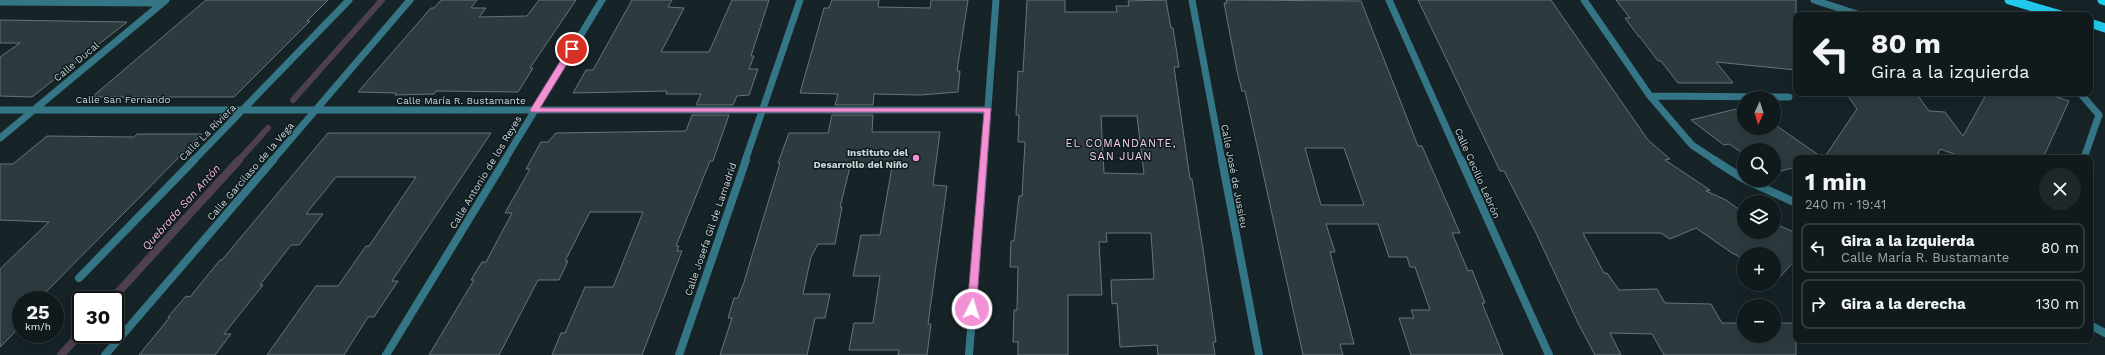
<!DOCTYPE html>
<html lang="es">
<meta charset="utf-8">
<style>
:root{--surface:#101a1d;--page:#1e272a;--text:#f1f3f6;--muted:#9ca1a4;--line:#30383b}
body{margin:0;font-family:"Work Sans",sans-serif;background:var(--page);color:var(--text);height:100vh;display:flex;flex-direction:column;font-size:15px;white-space:nowrap}
*{box-sizing:border-box;margin:0}
p{font-size:13px;color:var(--muted)}
.icon{flex:none;width:22px;height:22px;fill:none;stroke:currentColor;stroke-width:2;stroke-linecap:round;stroke-linejoin:round}
.map{position:relative;flex:1;overflow:hidden}
.drawer{position:absolute;left:1793px;top:155px;width:300px;height:188px;display:flex;flex-direction:column;background:var(--surface);border-radius:8px;box-shadow:0 4px 16px #0002,0 0 0 1px var(--line)}
.drawer>*{flex:none}
.hud{position:absolute;left:1793px;top:12px;width:300px;height:84px;border-radius:8px;box-shadow:0 4px 16px #0002,0 0 0 1px var(--line);background:#101a1d;color:var(--text);overflow:hidden}
.needle{width:26px;rotate:184deg}
.tools{position:absolute;left:1737px;top:91px;display:grid;gap:8px}
.tools a{display:grid;place-items:center;width:44px;height:44px;border-radius:50%;background:var(--surface);box-shadow:0 4px 16px #0002,0 0 0 1px var(--line);font-size:20px}
.speed{position:absolute;left:12px;top:291px;display:flex;gap:8px;font-size:20px;font-weight:700;text-align:center}
.speed>*{display:grid;place-content:center;width:52px;height:52px;border-radius:50%;background:var(--surface);box-shadow:0 4px 16px #0002,0 0 0 1px var(--line);line-height:1}
.speed small{font-size:10px;font-weight:400}
.speed .limit{border:2px solid #111;border-radius:6px;background:#fff;color:#111}
.pin{position:absolute;display:grid;place-items:center;width:34px;height:34px;color:#fff;margin:-17px;border:2px solid #fff;border-radius:50%;box-shadow:0 1px 4px #0007}
.me{position:absolute;width:44px;margin:-22px;rotate:5deg;stroke-linejoin:round;filter:drop-shadow(0 0 3px #0008)}
.turn{display:flex;align-items:center;gap:14px;height:84px;padding:0 12px;font-size:18px}
.turn .icon{width:52px;height:52px;stroke-width:2.5}
.turn b{display:block;font-size:28px;line-height:34px}
.round{display:grid;place-items:center;flex:none;width:42px;height:42px;border-radius:21px;background:var(--page)}
.overview{display:flex;align-items:center;justify-content:space-between;height:68px;padding:0 12px}
h1{font-size:24px;font-weight:700;line-height:30px}
ul{padding:0;list-style:none}
li{display:flex;align-items:center;gap:12px;height:50px;margin:0 8px 6px;padding:0 4px;border:2px solid var(--line);border-radius:8px}
li div{flex:1}
li b{display:block;font-size:15px}
li em{font-style:normal}
.map>svg:first-child{display:block}
.lines{fill:none;stroke-linecap:round;stroke-linejoin:round}
.stream-far1{stroke:#4f404d;stroke-width:6}
.stream{stroke:#4f404d;stroke-width:8}
.building{fill:#2d3b3f;stroke:#66757a;fill-rule:evenodd}
.street-far1{stroke:#347586;stroke-width:7}
.street{stroke:#347586;stroke-width:8}
.primary{stroke:#22cbee;stroke-width:9}
.route{fill:#f391d6;stroke:#9e5e8b}
.poi-dot{fill:#f391d6;stroke:#0c1a1d;stroke-width:1.5}
.labels{text-anchor:middle;stroke-width:3;stroke-linejoin:round;paint-order:stroke}
.street-label{font-size:10px;fill:#cbd4d7;stroke:#0c1a1d}
.poi-label{font-size:10px;font-weight:bold;fill:#cbd4d7;stroke:#0c1a1d;text-anchor:end}
.neighbourhood-label{font-size:11px;letter-spacing:1px;fill:#fad0ec;stroke:#0c1a1d}
.water-label{font-size:11px;font-style:italic;fill:#fdb6e6;stroke:#0c1a1d}
</style>
<div class="map">
<svg width="2105" height="355" viewBox="0 0 2105 355">
<rect width="100%" height="100%" fill="#162327"/>
<g class="lines">
<!-- stream-far1 -->
<path class="stream-far1" d="M293 100 382 0
M238 161 268 128"/>
<!-- stream -->
<path class="stream" d="M111 300 239 160
M61 355 81 333"/>
</g>
<!-- building -->
<path class="building" d="M206 0H328L307 21H310L234 97H92Z
M441 0H477L471 8H486L479 17 527 16 539 0H576L530 68H533L518 92 436 91 434 94 395 95 396 93 358 92 431 8H434Z
M632 0H672L668 7 684 8 661 52H709L732 0H769L751 56H754L749 69H758L749 95 737 96 733 105H696L701 94H666L667 91 573 93 586 70H593Z
M832 0H879L878 7 930 8 931 0H968L957 71H960L958 92 920 95 874 94 873 105H835L838 94 800 93 824 8H829Z
M1027 0H1065V12H1117L1116 6H1129L1128 1 1166 0 1171 28H1173L1179 67H1174L1190 179H1192L1203 249 1216 342H1213L1215 355H1158L1157 345 1120 347 1117 303 1112 304 1111 280 1154 279 1151 233H1106L1107 242H1099L1102 295H1068V355H1018V342H1013L1014 310H1017L1018 267H1010L1011 241H1014L1019 196H1022L1025 142H1018L1019 115H1016L1018 71 1023 72ZM1101 116H1137L1144 174 1104 173Z
M1226 0 1361 1 1418 146H1422L1460 233H1452L1468 271 1472 270 1485 303H1482L1503 355H1411L1399 318H1414L1411 310H1430L1415 267H1410L1407 257H1389L1378 224H1326L1335 252H1330L1354 344H1340L1343 355H1303L1245 91H1242L1237 71 1224 3H1227ZM1305 148H1344L1364 205H1321Z
M1418 0H1551L1648 140 1670 159 1665 160 1710 190 1706 191 1726 200 1744 213V232L1774 233V223L1796 233V259L1780 277 1774 274V254H1744V259L1732 253 1696 228 1670 239 1661 233H1583L1604 273H1607L1619 290 1657 289 1665 303 1711 304 1722 323H1744V336H1774V323H1796V355H1664L1652 334 1610 333 1621 355H1595L1578 323 1536 233 1504 171H1500Z
M1616 0H1796V70L1716 62 1733 83H1678L1661 61H1658L1640 37H1639L1625 18H1630Z
M0 20 127 22 32 97 0 96V57L20 43H0Z
M1846 93H1916L1929 111 1945 112 1963 136 1987 93H2044L2069 101 2043 158H1952L1954 154 1940 149 1936 158H1824L1857 109Z
M1744 107V128H1774V124L1823 158H1796V167L1774 173V150H1744V154L1729 144 1724 145 1691 120Z
M692 115H729L714 158 713 161H710L676 246H679L677 251H682L642 355H552L561 333H565L585 287H613L643 212H590L565 261H568L559 280H538L499 355H429L474 280H471L482 262H486L512 213H505L530 169H526L541 142H548L556 133 686 131Z
M832 115H873L872 132H940L933 185 947 186 928 324H931L927 355H898L899 350H849L854 323H873L880 276H853L861 235H880L892 167H850L840 207H842L835 244H818L811 257 803 294H830L825 318H815L807 355H720L732 318H728L734 298H738L744 282 780 163H778L789 133H828Z
M328 133H491L392 281H398L374 317H368L344 355H267L316 286H338L366 246H369L416 177H336L306 214H323L299 245H291L260 285H263L224 334H231L215 355H139L170 317H168L186 296 190 297 220 260H222Z
M137 134H202L39 299H21V326L0 347V269L49 222 0 220V164H13L47 136 134 137Z"/>
<g class="lines">
<!-- street-far1 -->
<path class="street-far1" d="M1192 0 1222 161
M1389 0 1461 161
M1584 0 1650 96 1692 145 1716 161
M1814 0 1860 15
M0 2 162 3
M2080 93 2099 115 2084 158
M1650 96 1789 97
M0 110H988
M0 138 166 0
M193 161 349 0
M272 161 410 0
M504 161 602 0
M745 161 800 0
M984 161 996 0"/>
<!-- street -->
<path class="street" d="M1222 160 1259 355
M1461 160 1549 355
M1714 160 1744 179
M1746 180 1796 203
M79 278 194 160
M2090 325 2105 333
M105 355 273 160
M386 355 505 160
M679 355 746 160
M969 355 984 160"/>
<!-- primary -->
<path class="primary" d="M2009 0 2061 15
M2102 0 2105 1
M2090 23 2105 28"/>
</g>
<!-- route -->
<path class="route" d="M569 47 576 49 540 108H991L976 312 972 313 967 309 984 112H531L530 110Z"/>
<!-- markers -->
<circle class="poi-dot" cx="916" cy="158" r="4"/>
<g class="labels">
<!-- street labels -->
<g class="street-label">
<text transform="translate(76 61) rotate(-40)" y="4">Calle Ducal</text>
<text x="123" y="103">Calle San Fernando</text>
<text x="461" y="104">Calle María R. Bustamante</text>
<text transform="translate(207 132) rotate(-45)" y="4">Calle La Riviera</text>
<text transform="translate(250 171) rotate(-49)" y="4">Calle Garcilaso de la Vega</text>
<text transform="translate(485 172) rotate(-59)" y="4">Calle Antonio de los Reyes</text>
<text transform="translate(1478 173) rotate(66)" y="4">Calle Cecilio Lebrón</text>
<text transform="translate(1235 176) rotate(79)" y="4">Calle José de Jussieu</text>
<text transform="translate(710 229) rotate(-71)" y="4">Calle Josefa Gil de Lamadrid</text>
</g>
<!-- poi labels -->
<g class="poi-label">
<text x="908" y="156">Instituto del<tspan x="908" dy="12">Desarrollo del Niño</tspan></text>
</g>
<!-- neighbourhood labels -->
<g class="neighbourhood-label">
<text x="1121" y="147">EL COMANDANTE,<tspan x="1121" dy="13">SAN JUAN</tspan></text>
</g>
<!-- water labels -->
<g class="water-label">
<text transform="translate(181 207) rotate(-48)" y="4">Quebrada San Antón</text>
</g>
</g>
</svg>
<div class="tools">
<a><svg class="needle" viewBox="-14 -14 28 28"><path d="M0-13l5 13h-10z" fill="#e53935"/><path d="M0 13l5-13h-10z" fill="#9ca1a4"/></svg></a>
<a><svg class="icon" aria-label="search" viewBox="0 0 24 24"><circle cx="10" cy="10" r="6"/><path d="M15 15l6 6"/></svg></a>
<a><svg class="icon" aria-label="layers" viewBox="0 0 24 24"><path d="M12 4l9 5-9 5-9-5zM3 14l9 5 9-5"/></svg></a>
<a>+</a>
<a>−</a>
</div>
<div class="speed"><div>25<small>km/h</small></div><div class="limit">30</div></div>
<div class="pin" style="left:572px;top:49px;background:#d93025"><svg class="icon" aria-label="arrive" viewBox="0 0 24 24"><path d="M6 21V4h12l-3 4 3 4H6"/></svg></div>
<svg class="me" style="left:972px;top:309px" viewBox="-20 -20 40 40"><circle r="17" fill="#f391d6" stroke="#fff" stroke-width="3"/><path d="M0-11L8 9 0 5-8 9z" fill="#fff"/></svg>
<div class="hud">
<div class="turn"><svg class="icon" aria-label="left" viewBox="0 0 24 24"><path d="M17 20v-9H6M10 6l-5 5 5 5"/></svg><div><b>80 m</b>Gira a la izquierda</div></div>
</div>
<section class="drawer">
<div class="overview"><div><h1>1 min</h1><p>240 m · 19:41</p></div><a class="round"><svg class="icon" aria-label="close" viewBox="0 0 24 24"><path d="M6 6l12 12M18 6L6 18"/></svg></a></div>
<ul>
<li><svg class="icon" aria-label="left" viewBox="0 0 24 24"><path d="M17 20v-9H6M10 6l-5 5 5 5"/></svg><div><b>Gira a la izquierda</b><p>Calle María R. Bustamante</p></div><em>80 m</em></li>
<li><svg class="icon" aria-label="right" viewBox="0 0 24 24"><path d="M7 20v-9h11M14 6l5 5-5 5"/></svg><div><b>Gira a la derecha</b></div><em>130 m</em></li>
</ul>
</section>
</div>
